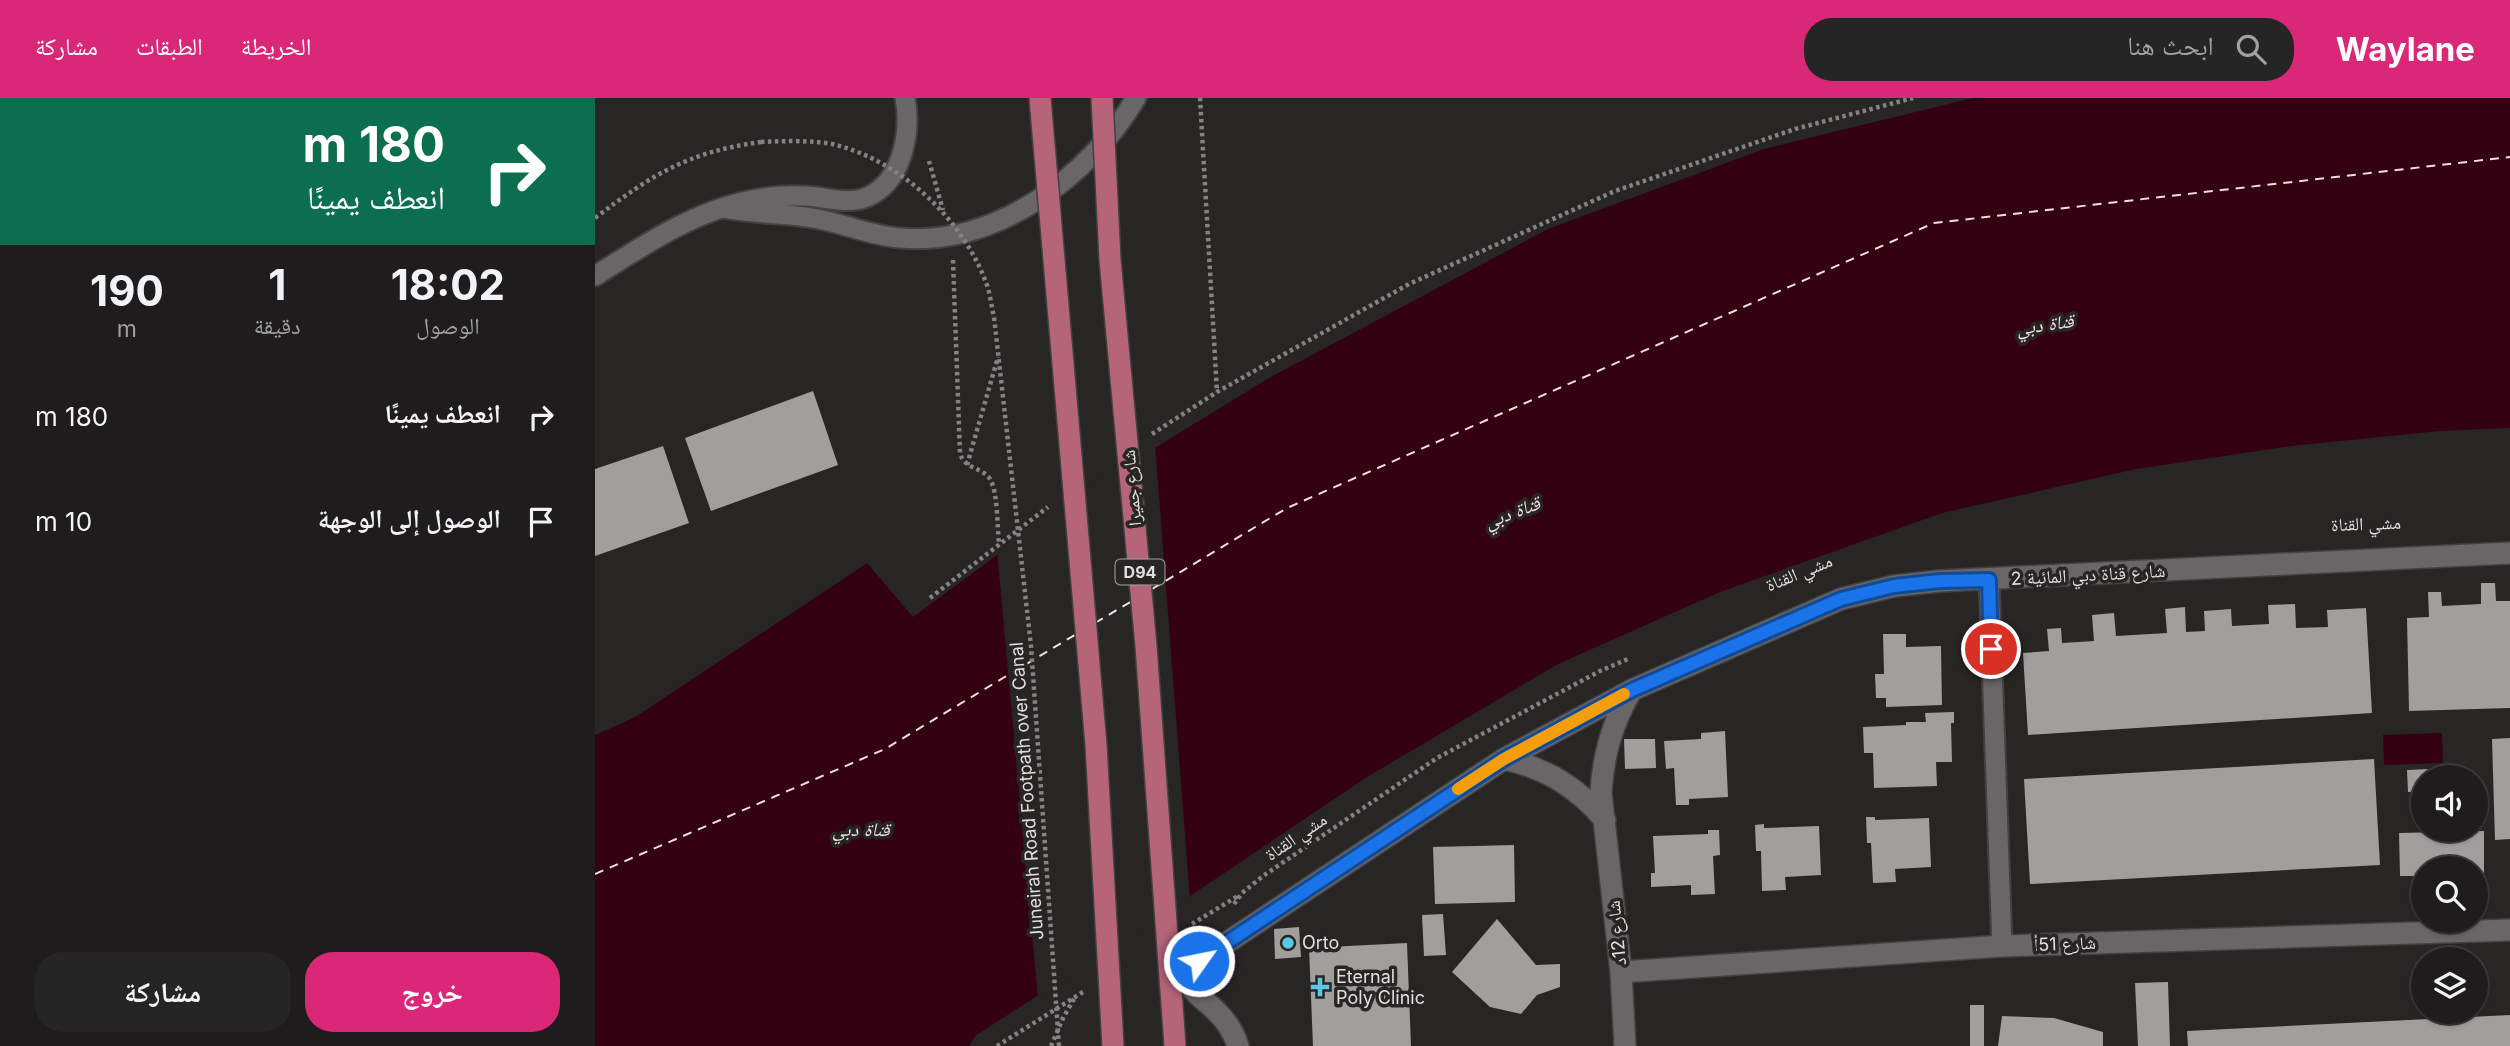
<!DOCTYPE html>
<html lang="ar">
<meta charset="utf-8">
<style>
:root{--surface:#1e1c1c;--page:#262525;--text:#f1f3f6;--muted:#a1a1a3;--line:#3c3a3b;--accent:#db2777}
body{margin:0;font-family:Inter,"Noto Naskh Arabic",sans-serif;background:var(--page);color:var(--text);direction:rtl;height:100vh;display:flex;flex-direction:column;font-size:26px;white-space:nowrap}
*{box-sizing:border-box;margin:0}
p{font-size:23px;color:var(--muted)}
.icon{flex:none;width:38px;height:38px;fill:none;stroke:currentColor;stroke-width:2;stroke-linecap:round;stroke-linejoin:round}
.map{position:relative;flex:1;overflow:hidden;direction:ltr}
.panel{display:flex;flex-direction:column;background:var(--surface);width:595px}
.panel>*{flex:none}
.top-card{background:#0b6e4f;color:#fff;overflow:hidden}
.tools{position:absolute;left:1816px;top:667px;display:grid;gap:14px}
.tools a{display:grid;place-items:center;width:77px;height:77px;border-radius:50%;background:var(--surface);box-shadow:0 2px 5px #0004,0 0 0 2px var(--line);font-size:35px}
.pin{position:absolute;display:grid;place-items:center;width:60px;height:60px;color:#fff;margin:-30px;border:4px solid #fff;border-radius:50%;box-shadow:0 2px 7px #0007}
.me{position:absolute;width:77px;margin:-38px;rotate:57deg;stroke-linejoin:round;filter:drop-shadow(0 0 5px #0008)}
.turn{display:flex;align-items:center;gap:24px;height:147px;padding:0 35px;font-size:32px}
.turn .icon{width:91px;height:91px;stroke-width:2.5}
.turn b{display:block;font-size:49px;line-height:60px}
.eta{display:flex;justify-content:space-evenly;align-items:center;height:119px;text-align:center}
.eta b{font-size:42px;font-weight:700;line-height:49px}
.primary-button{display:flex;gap:14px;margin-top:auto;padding:14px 35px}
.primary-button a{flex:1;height:80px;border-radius:28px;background:var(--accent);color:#fff;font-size:28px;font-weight:700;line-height:80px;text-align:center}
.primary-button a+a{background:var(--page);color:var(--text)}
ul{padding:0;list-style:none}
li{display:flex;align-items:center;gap:21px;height:105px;padding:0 35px}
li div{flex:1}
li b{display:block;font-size:26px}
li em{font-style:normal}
header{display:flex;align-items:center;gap:42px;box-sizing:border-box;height:98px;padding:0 35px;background:var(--accent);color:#fff}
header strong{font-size:33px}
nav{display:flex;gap:38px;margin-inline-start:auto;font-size:24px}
.search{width:490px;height:63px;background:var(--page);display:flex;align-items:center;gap:18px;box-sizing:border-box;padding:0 24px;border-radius:28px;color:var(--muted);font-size:26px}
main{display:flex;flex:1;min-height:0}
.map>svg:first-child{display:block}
.water{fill:#330111}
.pier{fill:#282525}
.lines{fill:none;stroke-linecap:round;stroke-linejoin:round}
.ferry{stroke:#f5dee1;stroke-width:2;stroke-dasharray:9 7;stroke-linecap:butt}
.building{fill:#a29e9e}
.service-casing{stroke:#434040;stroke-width:23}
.minor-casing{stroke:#434040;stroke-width:24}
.path{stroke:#858283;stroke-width:4.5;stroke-dasharray:3.5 3.5;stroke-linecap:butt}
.service{stroke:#6a6667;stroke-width:19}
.minor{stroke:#6a6667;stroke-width:21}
.primary-bridge-casing{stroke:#434040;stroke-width:24;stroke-linecap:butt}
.path-bridge{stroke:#858283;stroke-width:4.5;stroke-dasharray:3.5 3.5;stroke-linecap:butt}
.primary-bridge{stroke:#b56479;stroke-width:21}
.route-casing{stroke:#114b97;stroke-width:18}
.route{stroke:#1a73e8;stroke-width:12}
.slow{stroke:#f59e0b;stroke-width:12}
.poi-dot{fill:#59c8e4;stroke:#282525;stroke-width:2.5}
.labels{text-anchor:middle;stroke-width:7;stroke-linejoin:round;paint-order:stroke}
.shield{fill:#282525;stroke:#a9a6a6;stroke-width:2}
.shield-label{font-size:16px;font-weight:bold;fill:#e0ddde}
.street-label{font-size:18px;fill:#e0ddde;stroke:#282525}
.poi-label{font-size:18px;fill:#e0ddde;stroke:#282525;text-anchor:start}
.water-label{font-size:19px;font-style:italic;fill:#f5dee1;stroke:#282525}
</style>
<header>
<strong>Waylane</strong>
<div class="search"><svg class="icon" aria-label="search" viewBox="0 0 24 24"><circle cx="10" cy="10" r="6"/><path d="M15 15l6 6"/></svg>ابحث هنا</div>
<nav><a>الخريطة</a><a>الطبقات</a><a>مشاركة</a></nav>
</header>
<main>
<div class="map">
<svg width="1915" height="948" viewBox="0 0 1915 948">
<rect width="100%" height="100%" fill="#282525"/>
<!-- water -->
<path class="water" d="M1378 0H1915V330L1845 333 1696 348 1541 371 1347 415 1125 494 963 566 772 679 552 827 380 938 374 948H0V637L40 619 272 465 318 519 488 394 674 280 953 131 1169 51Z
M1847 635 1848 665 1789 667 1788 637Z"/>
<!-- pier -->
<path class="pier" d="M560 346 595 802 443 901 402 453 486 391Z
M271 462 272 465 40 619 0 637V633L39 616Z"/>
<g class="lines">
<!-- ferry -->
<path class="ferry" d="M557 491 692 410 1339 125 1915 59
M500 525 537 503
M0 776 290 651 483 535"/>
</g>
<!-- building -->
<path class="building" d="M218 293 243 367 116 413 90 340Z
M68 348 94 425 0 458V371Z
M1886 485H1900L1901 503H1915V610L1814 613 1812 520 1834 519 1833 494H1846L1847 508 1886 506Z
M1700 506 1701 530 1733 529 1732 512 1771 510 1777 615 1433 637 1428 555 1454 553 1452 531 1466 530 1467 545 1499 543 1497 517 1519 515 1521 538 1572 535 1570 511 1590 509 1591 534 1610 533 1609 513 1636 511 1637 528 1674 526 1673 507Z
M1288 536H1311V549L1346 548 1347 607 1291 609V600H1281L1280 576H1289Z
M1359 614V625H1356L1357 664H1341L1342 688 1279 690 1278 655H1269L1268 629 1311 627V624H1331L1330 615Z
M1130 633 1133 699 1094 701V707H1081L1079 670 1071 671 1069 643 1106 641V635Z
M1915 640V741L1900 742 1897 641Z
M1029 641H1060L1061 670 1030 671Z
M1779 661 1785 767 1435 786 1429 681Z
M1856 670V679H1829V693L1813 694 1812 672Z
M1271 719H1280V722L1334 720 1336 769 1300 771 1301 784 1278 785 1276 745H1272Z
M1169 726V730L1224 728 1226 777 1190 779 1191 792 1167 793 1166 753H1161L1160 727Z
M1113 732H1124L1125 757 1118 758 1120 796 1096 797V787L1056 789V775H1060L1058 738 1113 736Z
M1889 733V776H1881V770H1829V778H1805L1804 735Z
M919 747 920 804 840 806 838 749Z
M848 816 851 857 829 858 827 817Z
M902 821 941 867 965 866V889L942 897 926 916 895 909 857 874Z
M704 829 706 859 680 861 679 831Z
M812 845 816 948H718L714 850Z
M1573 884 1575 948H1543L1540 885Z
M1375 907H1389V948H1375Z
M1915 917V948H1593L1592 933Z
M1407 918 1459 920 1508 934V948H1403Z"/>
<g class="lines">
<defs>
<path id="service" d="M128 110C158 116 188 115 218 120 248 125 276 138 306 140 401 148 494 79 541 0
M0 178C49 147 99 113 157 102 175 98 193 97 211 98 234 99 257 109 278 96 309 78 316 31 310 0
M1394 482 1407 848"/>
<path id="minor" d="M909 661C951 670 982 689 1010 722
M1026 874 1407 848 1915 832
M643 948C639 935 632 924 623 915 608 898 578 887 604 863L909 661 1037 592 1246 501 1299 488 1344 483 1915 455
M1030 948 1026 874 1006 695C1008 657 1017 626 1036 593"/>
</defs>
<!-- service casing -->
<use href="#service" class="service-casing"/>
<!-- minor casing -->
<use href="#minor" class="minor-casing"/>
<!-- path -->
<path class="path" d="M605 0 622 294
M334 63 348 112
M0 120C58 76 93 54 166 44
M358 162 365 356C371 372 387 369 395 381 403 394 402 429 404 444
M557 336 622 294 814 186 1020 93 1200 31 1318 0
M372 367 403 259
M335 500 453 409
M639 806 647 795 668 778 842 660 1005 573 1033 561
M597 826 643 798
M402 948 488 894
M456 948 468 920 480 899"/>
<!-- service -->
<use href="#service" class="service"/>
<!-- minor -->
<use href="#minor" class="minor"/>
<defs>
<path id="primary-bridge" d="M445 0 501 647 518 948
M507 0 515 162 551 548 580 948"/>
</defs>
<!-- primary-bridge casing -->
<use href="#primary-bridge" class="primary-bridge-casing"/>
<!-- path-bridge -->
<path class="path-bridge" d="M166 44C189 43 214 42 237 46 303 61 366 119 390 182 395 193 396 207 399 219L436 548 464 948"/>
<!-- primary-bridge -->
<use href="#primary-bridge" class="primary-bridge"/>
</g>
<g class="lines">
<defs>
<path id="route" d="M604 863 909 661 1037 592 1246 501 1299 488 1345 483 1394 482 1396 551"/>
</defs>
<!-- route casing -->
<use href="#route" class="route-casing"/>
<!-- route -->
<use href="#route" class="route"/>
<!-- slow -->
<path class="slow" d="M863 691 909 661 1029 596"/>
</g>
<!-- markers -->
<g class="poi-dot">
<circle cx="693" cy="845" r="7"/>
<path d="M721.5 878.5h7v7h7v7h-7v7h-7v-7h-7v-7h7z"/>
</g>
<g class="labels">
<!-- shield labels -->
<rect class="shield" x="520.5" y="461.5" width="49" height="25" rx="5"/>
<g class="shield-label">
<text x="545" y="480">D94</text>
</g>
<!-- street labels -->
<g class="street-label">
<text transform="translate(537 390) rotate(-95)" y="6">شارع جميرا</text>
<text transform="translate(1771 426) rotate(-2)" y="6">مشي القناة</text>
<text transform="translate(1204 475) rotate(-22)" y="6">مشي القناة</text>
<text transform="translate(1493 477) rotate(-3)" y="6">شارع قناة دبي المائية 2</text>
<text transform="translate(432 693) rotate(-94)" y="6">Juneirah Road Footpath over Canal</text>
<text transform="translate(701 739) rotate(-34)" y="6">مشي القناة</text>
<text transform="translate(1022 835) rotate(-96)" y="6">شارع 12د</text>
<text transform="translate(1470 846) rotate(-2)" y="6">شارع 51أ</text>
</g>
<!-- poi labels -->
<g class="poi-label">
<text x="707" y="851">Orto</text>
<text x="741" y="885">Eternal<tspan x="741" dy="21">Poly Clinic</tspan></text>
</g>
<!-- water labels -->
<g class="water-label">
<text transform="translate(1450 226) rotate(-8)" y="7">قناة دبي</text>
<text transform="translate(917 414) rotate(-21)" y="7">قناة دبي</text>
<text x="266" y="738">قناة دبي</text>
</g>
</g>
</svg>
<div class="tools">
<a><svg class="icon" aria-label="sound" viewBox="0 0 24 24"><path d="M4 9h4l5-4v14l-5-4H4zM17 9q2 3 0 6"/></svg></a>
<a><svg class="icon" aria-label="search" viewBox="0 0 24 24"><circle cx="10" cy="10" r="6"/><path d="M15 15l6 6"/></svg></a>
<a><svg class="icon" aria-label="layers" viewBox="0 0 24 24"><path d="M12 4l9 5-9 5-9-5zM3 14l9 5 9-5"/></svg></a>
</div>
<div class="pin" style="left:1396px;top:551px;background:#d93025"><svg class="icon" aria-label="arrive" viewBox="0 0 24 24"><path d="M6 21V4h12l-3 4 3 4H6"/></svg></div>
<svg class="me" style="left:604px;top:863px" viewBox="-20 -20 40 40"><circle r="17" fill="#1a73e8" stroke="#fff" stroke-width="3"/><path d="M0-11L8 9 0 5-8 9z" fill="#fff"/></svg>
</div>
<section class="panel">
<div class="top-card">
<div class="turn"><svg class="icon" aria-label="right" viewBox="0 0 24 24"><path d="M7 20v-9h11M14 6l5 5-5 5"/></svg><div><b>180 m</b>انعطف يمينًا</div></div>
</div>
<div class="eta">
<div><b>18:02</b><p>الوصول</p></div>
<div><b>1</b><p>دقيقة</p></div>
<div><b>190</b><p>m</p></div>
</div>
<ul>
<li><svg class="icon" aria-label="right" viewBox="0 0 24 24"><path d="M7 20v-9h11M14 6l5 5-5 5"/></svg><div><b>انعطف يمينًا</b></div><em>180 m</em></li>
<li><svg class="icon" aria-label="arrive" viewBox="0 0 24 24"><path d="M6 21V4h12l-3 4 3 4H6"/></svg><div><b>الوصول إلى الوجهة</b></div><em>10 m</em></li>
</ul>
<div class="primary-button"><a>خروج</a><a>مشاركة</a></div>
</section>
</main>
